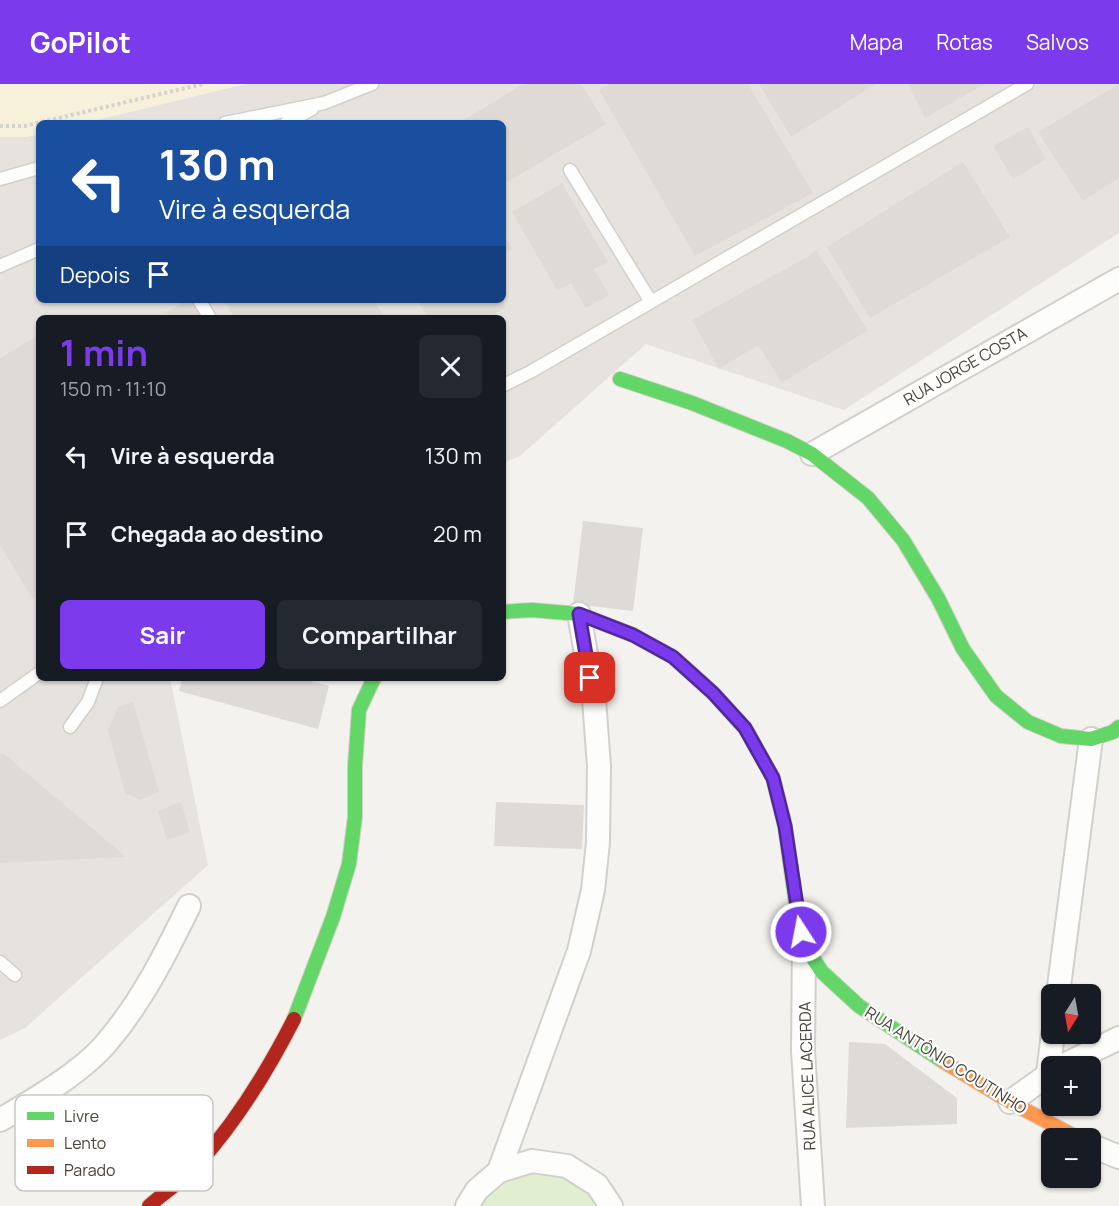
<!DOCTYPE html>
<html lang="pt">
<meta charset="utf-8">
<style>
:root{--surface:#171b24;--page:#242831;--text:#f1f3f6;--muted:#9ea1a6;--accent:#7c3aed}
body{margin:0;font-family:Manrope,sans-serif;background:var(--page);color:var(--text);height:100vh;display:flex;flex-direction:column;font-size:22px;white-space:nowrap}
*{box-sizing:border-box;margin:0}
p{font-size:20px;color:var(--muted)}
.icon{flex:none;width:33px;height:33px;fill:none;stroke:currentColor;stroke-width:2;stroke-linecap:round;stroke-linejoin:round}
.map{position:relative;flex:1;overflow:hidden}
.drawer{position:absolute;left:36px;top:231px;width:470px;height:366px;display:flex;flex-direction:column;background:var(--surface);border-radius:9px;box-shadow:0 2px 4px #0004}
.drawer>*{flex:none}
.banner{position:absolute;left:36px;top:36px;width:470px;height:183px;border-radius:9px;box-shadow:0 2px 4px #0004;background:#1a4fa0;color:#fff;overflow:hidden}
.needle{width:39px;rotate:191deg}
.buttons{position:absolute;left:1041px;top:900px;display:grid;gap:12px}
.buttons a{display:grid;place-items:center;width:60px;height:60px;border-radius:9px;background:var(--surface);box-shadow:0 2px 4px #0004;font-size:30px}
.pin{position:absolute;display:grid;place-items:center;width:51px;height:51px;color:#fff;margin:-26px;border-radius:12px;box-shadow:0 3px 9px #0006}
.me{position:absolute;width:66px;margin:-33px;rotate:349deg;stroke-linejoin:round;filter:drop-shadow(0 0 4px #0008)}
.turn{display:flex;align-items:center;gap:21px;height:126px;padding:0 24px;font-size:27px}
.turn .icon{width:78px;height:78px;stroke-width:2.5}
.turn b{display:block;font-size:42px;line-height:51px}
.then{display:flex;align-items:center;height:57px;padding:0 24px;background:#0003;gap:12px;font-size:22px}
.round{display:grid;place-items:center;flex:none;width:63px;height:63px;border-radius:9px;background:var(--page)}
.head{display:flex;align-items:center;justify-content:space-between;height:102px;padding:0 24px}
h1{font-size:36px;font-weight:700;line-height:45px;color:var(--accent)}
.button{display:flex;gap:12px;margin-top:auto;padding:12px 24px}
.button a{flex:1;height:69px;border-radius:9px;background:var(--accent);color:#fff;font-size:24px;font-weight:700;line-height:69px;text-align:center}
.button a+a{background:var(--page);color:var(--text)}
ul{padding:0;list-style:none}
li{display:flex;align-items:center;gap:18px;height:78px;padding:0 24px}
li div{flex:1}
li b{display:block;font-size:22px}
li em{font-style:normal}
header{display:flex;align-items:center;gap:36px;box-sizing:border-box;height:84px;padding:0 30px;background:var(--accent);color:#fff}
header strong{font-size:28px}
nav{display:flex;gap:33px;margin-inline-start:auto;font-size:21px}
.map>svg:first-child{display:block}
.industrial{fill:#e6e2de}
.green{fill:#e1eecf}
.sand{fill:#f7f0da}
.building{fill:#dedbd6}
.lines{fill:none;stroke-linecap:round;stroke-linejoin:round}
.lane-casing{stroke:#d2d0cb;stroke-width:15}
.street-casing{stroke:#d2d0cb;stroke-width:26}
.fast-casing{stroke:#d3cfc5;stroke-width:16}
.slow-casing{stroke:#d3cfc5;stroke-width:16}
.jam-casing{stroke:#d3cfc5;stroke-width:16}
.path{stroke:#d3d2cc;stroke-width:4;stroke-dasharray:3 3;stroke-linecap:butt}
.lane{stroke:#fdfdfc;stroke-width:12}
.street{stroke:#fdfdfc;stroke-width:22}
.fast{stroke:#63d668;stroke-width:14}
.slow{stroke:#ff974d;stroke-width:14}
.jam{stroke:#b3261e;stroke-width:14}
.route-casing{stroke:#51269a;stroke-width:15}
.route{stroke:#7c3aed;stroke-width:10}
.labels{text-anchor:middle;stroke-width:4.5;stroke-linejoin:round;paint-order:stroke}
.street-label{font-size:16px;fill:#4b4439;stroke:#fff}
.key{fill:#fff;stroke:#c9c7c4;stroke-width:1.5}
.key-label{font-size:16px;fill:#4b4439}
</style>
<header>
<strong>GoPilot</strong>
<nav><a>Mapa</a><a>Rotas</a><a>Salvos</a></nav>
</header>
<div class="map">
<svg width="1119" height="1122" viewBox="0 0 1119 1122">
<rect width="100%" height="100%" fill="#f4f2ee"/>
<!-- industrial -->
<path class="industrial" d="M245 0H1119V149L844 326 646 260 520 372 503 379 502 234H39V594H170L208 781 25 944 0 956V53H26L39 50V216H502V39H84Z"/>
<!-- green -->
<path class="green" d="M534 1086 557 1089 587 1105 600 1122H480L503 1095Z"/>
<!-- sand -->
<path class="sand" d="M0 0H245L84 39H39V50L26 53H0Z"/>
<!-- building -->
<path class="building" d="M523 0H581L606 40 502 101V39H463L462 37Z
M610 0H748L813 109 695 172 599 6Z
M759 0H876L791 53Z
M908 0H985L925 34Z
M1119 0V94L1083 117 1038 48Z
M1028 43 1046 75 1013 95 993 62Z
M963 78 1010 153 870 234 827 163Z
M562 99 608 178 594 185 609 211 586 224 571 199 557 206 512 128Z
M502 148 512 165 502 171Z
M816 166 868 246 782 299 758 261 719 285 692 236 811 171Z
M187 216H196L207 234H156Z
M224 216H374L385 234H234Z
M417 216H502L506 223 489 234H428Z
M39 251V510L32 514 0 461V274Z
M583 437 643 444 633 527 573 520Z
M182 594H298L329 602 318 645 179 607Z
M133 618 159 708 140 716 125 709 108 646 118 623Z
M2 668 126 773 0 779V671Z
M181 718 190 748 167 756 158 727Z
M496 718 584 721 582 765 494 762Z
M849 958 885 960 957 1014V1040L846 1044Z"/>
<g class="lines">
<defs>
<path id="lane" d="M225 39 324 19 372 0
M286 39 312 25
M570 86 651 218
M0 95 39 84
M0 182 39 165
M199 216 210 234
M502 302 532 287 1027 0
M0 617 39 589
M70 643 88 618 97 594
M0 878 15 891"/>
<path id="street" d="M812 370 1119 195
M804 861 803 967 813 1122
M1058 910 1091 655
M1062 982 1119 954
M1048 989 1053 950
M1010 1018 1052 988
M0 1036C34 1016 84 987 108 957 142 917 166 869 189 822
M1090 1061 1119 1073
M499 1087 579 867 593 806 598 758 599 682 594 615 579 530
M467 1122 477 1106 499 1087 532 1077 567 1082 597 1101 611 1122"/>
<path id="fast" d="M620 295 692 319 787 357 812 370 868 414 903 456 938 514 963 565 996 612 1028 638 1061 652 1091 655 1113 648 1119 643
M502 528 532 526 579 530 633 551 673 573 713 609 745 644 773 694 785 742 798 835 804 861 822 888 859 922 944 978
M294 935 333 833 349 780 355 733V682L359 626 374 594"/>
<path id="slow" d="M944 978 1010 1018 1078 1054"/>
<path id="jam" d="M149 1122C165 1108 184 1096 198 1080 236 1038 268 986 294 935"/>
</defs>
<!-- lane casing -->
<use href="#lane" class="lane-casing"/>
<!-- street casing -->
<use href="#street" class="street-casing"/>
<!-- fast casing -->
<use href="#fast" class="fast-casing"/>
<!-- slow casing -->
<use href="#slow" class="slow-casing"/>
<!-- jam casing -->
<use href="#jam" class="jam-casing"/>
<!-- path -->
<path class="path" d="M0 42H25L203 0"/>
<!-- lane -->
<use href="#lane" class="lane"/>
<!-- street -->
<use href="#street" class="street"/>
<!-- fast -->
<use href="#fast" class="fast"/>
<!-- slow -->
<use href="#slow" class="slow"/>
<!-- jam -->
<use href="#jam" class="jam"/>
</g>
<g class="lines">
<defs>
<path id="route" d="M590 594 579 530 633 551 673 573 713 609 745 644 773 694 785 742 801 848"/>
</defs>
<!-- route casing -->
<use href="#route" class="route-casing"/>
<!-- route -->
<use href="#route" class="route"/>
</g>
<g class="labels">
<!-- street labels -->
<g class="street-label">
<text transform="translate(965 282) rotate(-30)" y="6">RUA JORGE COSTA</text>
<text transform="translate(946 976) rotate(32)" y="6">RUA ANTÔNIO COUTINHO</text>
<text transform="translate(807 992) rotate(-92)" y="6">RUA ALICE LACERDA</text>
</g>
</g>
<!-- legend -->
<rect x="15" y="1011" width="198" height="96" rx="9" class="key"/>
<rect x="27" y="1028" width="27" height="8" fill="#63d668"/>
<rect x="27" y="1055" width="27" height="8" fill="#ff974d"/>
<rect x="27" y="1082" width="27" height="8" fill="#b3261e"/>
<g class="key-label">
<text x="64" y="1038">Livre</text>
<text x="64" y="1065">Lento</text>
<text x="64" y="1092">Parado</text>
</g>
</svg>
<div class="buttons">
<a><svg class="needle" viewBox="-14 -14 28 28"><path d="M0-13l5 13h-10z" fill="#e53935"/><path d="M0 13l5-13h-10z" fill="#9ea1a6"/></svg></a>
<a>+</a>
<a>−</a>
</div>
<div class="pin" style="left:590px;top:594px;background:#d93025"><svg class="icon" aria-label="arrive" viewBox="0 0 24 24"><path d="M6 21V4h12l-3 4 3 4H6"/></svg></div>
<svg class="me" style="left:801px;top:848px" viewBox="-20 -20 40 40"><circle r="17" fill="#7c3aed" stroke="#fff" stroke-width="3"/><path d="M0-11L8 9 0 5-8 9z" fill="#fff"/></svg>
<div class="banner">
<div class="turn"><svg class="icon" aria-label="left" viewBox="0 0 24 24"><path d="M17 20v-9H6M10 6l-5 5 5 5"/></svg><div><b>130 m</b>Vire à esquerda</div></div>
<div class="then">Depois<svg class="icon" aria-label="arrive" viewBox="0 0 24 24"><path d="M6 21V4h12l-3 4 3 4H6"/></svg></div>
</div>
<section class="drawer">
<div class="head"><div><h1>1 min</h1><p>150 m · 11:10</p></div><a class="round"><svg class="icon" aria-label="close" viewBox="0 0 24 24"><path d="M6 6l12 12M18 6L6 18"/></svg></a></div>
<ul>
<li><svg class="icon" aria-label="left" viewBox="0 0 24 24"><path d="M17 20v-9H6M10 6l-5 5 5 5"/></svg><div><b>Vire à esquerda</b></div><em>130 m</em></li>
<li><svg class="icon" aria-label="arrive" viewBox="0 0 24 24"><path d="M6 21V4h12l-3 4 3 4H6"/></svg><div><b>Chegada ao destino</b></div><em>20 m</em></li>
</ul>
<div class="button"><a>Sair</a><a>Compartilhar</a></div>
</section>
</div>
